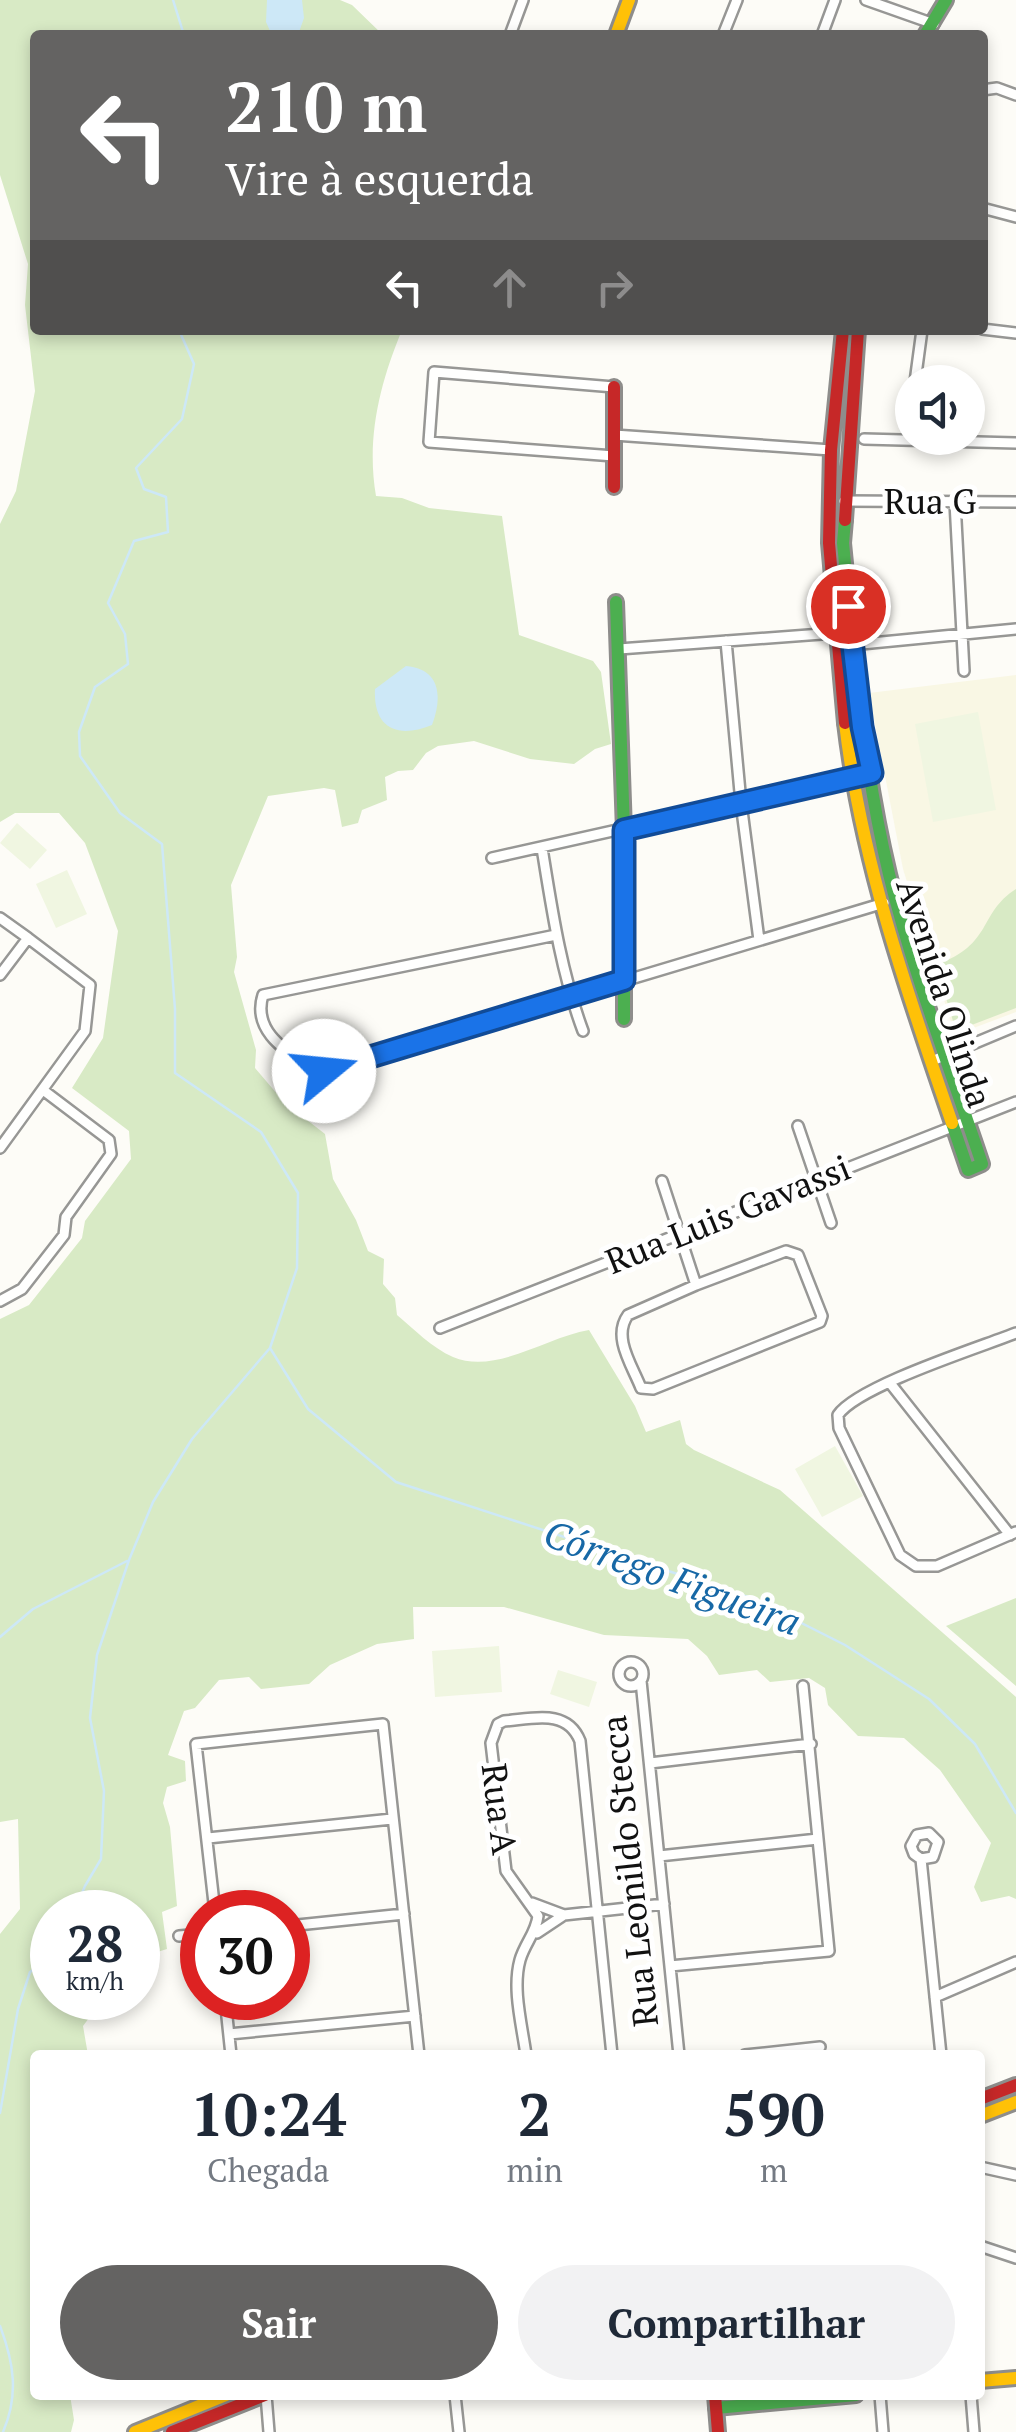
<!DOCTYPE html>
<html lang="pt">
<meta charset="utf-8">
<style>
:root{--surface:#fff;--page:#f2f2f3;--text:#1f2937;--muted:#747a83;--accent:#646362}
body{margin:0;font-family:"PT Serif",serif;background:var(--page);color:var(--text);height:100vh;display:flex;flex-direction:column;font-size:38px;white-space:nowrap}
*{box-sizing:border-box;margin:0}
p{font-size:32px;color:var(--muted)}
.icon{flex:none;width:55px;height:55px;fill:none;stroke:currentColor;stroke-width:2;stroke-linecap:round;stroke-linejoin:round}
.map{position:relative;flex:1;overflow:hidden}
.side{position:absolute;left:30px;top:2050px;width:955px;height:350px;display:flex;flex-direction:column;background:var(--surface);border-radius:10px;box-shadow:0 5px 15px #0003}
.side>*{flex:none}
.banner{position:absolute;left:30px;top:30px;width:958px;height:305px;border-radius:10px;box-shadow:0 5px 15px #0003;background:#646362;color:#fff;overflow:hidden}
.buttons{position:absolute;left:895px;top:365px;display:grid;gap:20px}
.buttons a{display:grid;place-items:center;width:90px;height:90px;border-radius:50%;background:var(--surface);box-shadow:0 5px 15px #0003;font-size:50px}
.speed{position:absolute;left:30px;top:1890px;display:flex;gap:20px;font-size:50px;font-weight:700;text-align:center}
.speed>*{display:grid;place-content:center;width:130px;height:130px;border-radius:50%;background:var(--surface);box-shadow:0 5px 15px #0003;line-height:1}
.speed small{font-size:25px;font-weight:400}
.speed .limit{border:15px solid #d22;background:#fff;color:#111}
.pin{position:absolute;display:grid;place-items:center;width:85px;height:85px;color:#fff;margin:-42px;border:5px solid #fff;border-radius:50%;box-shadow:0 2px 10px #0007}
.me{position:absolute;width:110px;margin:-55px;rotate:73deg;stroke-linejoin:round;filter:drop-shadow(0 0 8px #0008)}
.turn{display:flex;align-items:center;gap:35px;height:210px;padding:0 30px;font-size:45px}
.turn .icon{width:130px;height:130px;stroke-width:2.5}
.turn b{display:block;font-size:70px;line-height:85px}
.lanes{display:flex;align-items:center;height:95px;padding:0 30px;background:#0003;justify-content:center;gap:50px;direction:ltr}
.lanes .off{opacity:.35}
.eta{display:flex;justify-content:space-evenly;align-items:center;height:170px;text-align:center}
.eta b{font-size:60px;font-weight:700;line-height:70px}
.button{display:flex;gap:20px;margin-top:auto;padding:20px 30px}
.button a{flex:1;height:115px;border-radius:60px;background:var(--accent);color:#fff;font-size:40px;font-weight:700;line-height:115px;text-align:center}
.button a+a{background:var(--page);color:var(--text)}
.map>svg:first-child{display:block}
.farmland{fill:#f9f7e4}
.forest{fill:#d8eac5}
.pitch{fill:#f0f6e1}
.water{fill:#cde8f7}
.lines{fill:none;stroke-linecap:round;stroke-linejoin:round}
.stream{stroke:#cde8f7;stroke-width:2.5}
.street-casing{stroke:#979795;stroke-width:14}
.fast-casing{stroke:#8e8d8b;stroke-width:18}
.slow-casing{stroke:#8e8d8b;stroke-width:18}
.jam-casing{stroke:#8e8d8b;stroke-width:18}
.street{stroke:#fffffe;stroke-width:9}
.fast{stroke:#4caf50;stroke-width:12}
.slow{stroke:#ffc107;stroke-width:12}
.jam{stroke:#c62828;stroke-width:12}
.route-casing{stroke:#114b97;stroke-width:25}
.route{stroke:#1a73e8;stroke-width:18}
.labels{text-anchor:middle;stroke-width:10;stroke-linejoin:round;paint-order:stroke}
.street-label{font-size:35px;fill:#111;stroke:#fff}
.water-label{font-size:38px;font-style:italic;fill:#1768a6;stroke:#fff}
</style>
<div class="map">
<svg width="1016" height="2432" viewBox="0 0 1016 2432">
<rect width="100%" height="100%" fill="#fdfcf7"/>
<!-- farmland -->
<path class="farmland" d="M1016 675V1012L955 1035 903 869 869 693Z"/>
<!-- forest -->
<path class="forest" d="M0 0H340L352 5 383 35H35V330H402C380 383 366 438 376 496L402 498 429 508 502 516 519 635 593 661 601 672 611 744 595 749 574 764 530 759 474 741 438 746 426 753 413 770 398 771 385 777 387 800 362 810 358 823 342 827 335 790 324 788 268 796 231 885 237 957 234 972 256 1050 255 1068 284 1102 325 1134 333 1179 356 1220 368 1251 384 1259 383 1284 395 1298 397 1315C414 1329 432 1348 453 1357 496 1375 546 1337 589 1330L635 1406 646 1432 680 1420 686 1444 694 1450 780 1490 1016 1697V1899L1009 1896 981 1902 974 1887 991 1843 940 1770 904 1738 858 1736 828 1705 825 1688 809 1678 770 1682 757 1670 719 1675 707 1656 688 1639 604 1635 504 1607H413L414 1639 377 1644 330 1665 309 1684 261 1689 249 1677 219 1680 195 1708 184 1711 168 1755 185 1761 186 1781 167 1787 163 1803 170 1827 177 1906 162 1912 167 1949 138 1958V1912H52V1998H104L83 2026 88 2055H35V2395H70L74 2420 71 2432H0V1934L20 1909 18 1819 0 1822V1319L29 1305 82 1238 85 1221 131 1159 129 1131 72 1088 103 1038 118 931 85 843 59 813H15L0 822V524L16 491 35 391 25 305 28 264 0 175Z
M1016 889V1008L956 1031 936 965C994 944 978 913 1016 889Z
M1016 1598V1686L946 1626Z"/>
<!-- pitch -->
<path class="pitch" d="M978 712 996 810 933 822 915 724Z
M17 823 47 850 30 869 0 843Z
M67 870 87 914 56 928 36 884Z
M835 1446 863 1496 822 1517 795 1469Z
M499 1646 502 1692 435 1697 432 1651Z
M558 1670 597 1682 589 1707 550 1694Z"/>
<!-- water -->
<path class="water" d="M267 0H302L304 18 298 35 270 31 266 22Z
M406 666C440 669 443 696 432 725 398 739 373 729 375 689Z"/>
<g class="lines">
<!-- stream -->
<path class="stream" d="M173 0 184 35
M179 330 194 364 182 419 136 468 144 489 166 497 168 532 134 541 108 603 125 634 128 664 95 687 79 732 80 756 120 813 162 844 175 1009V1073L261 1132 298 1193 297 1268 270 1348 308 1409 396 1482 754 1599 845 1645 929 1699 975 1744 1016 1813
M0 1637 33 1609 127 1561
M74 1912 85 1886 101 1859 104 1791 90 1718 97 1655 129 1560 153 1502 192 1439 270 1348
M0 2113 18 2009 30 1972 42 1964 52 1939
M0 2326C14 2363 19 2395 3 2432"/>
<defs>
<path id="street" d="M866 0 934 24
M510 35 523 0
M723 35 737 0
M822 35 835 0
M982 90 997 88 1016 95
M982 208 1016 217
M982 329 1016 333
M915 382 922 330
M614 435 831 450
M864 439 1016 443
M910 440 912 407
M614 456 429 442 434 372 614 387
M844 501 1016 502
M955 502 964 671
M726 641 741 803 759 940
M851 645 1016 629
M619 649 835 633
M542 848C552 910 561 972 583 1031
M492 858 872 773
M0 918 28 938 0 975
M556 935 263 995C251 1033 290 1053 315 1071H324L884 903
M932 1061 1016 1026
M798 1126 831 1223
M0 1148 85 1031 90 985 28 938
M662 1181 696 1285
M786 1251 798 1255 822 1316 820 1322 653 1389 641 1388C632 1365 612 1337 628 1315L696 1285Z
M0 1301 22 1289 64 1235 66 1217 111 1154 109 1140 43 1090
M440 1328 1016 1102
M1016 1333C978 1348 858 1386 838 1415L839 1428 900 1555 916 1566H937L1016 1532
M890 1383 1010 1535
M619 1674a12 12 0 1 1 24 0a12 12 0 1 1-24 0Z
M641 1681 679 2055
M650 1763 811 1744
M208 1838 392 1819
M659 1856 818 1839
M921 1859 933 1857 938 1842 929 1833 917 1835 911 1846 914 1854 921 1859 941 2055
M532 1903 564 1915 664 1904
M215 1912 196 1744 383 1724 419 2055
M288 1926 404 1914
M537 1933 564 1915
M179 1936 202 1934
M670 1966 829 1951 803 1686
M935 1997 1016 1962
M225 1998 231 2055
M229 2034 415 2016
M526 2055C522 2025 512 1989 520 1960 525 1943 536 1933 538 1916L506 1871 491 1743 498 1724 504 1721C532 1719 567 1708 580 1741L612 2055
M745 2055 820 2047
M980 2167 1016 2175
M980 2246 1016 2258
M266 2395 269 2432
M455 2395 459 2432
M880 2395 883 2432
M971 2395 974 2432"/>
<path id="fast" d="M925 35 946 0
M845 520 843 543C854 654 863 766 889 874 913 973 950 1068 982 1164L968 1170 952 1123
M616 602 624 831V1019
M716 2408 856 2395"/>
<path id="slow" d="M616 35 629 0
M845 723C861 860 907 992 952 1123
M980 2116 1016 2102
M980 2381 1016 2378
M135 2432 226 2395"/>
<path id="jam" d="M843 330 831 450 829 543 845 723
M614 387V487
M845 520 858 330
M980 2099 1016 2085
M715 2395 718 2432
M172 2432 265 2395"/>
</defs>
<!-- street casing -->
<use href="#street" class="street-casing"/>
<!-- fast casing -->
<use href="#fast" class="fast-casing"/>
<!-- slow casing -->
<use href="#slow" class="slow-casing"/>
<!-- jam casing -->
<use href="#jam" class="jam-casing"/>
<!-- street -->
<use href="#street" class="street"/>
<!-- fast -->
<use href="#fast" class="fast"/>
<!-- slow -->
<use href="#slow" class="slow"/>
<!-- jam -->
<use href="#jam" class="jam"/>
</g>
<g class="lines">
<defs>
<path id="route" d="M324 1071 624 980V830L872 773 862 727 848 606"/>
</defs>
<!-- route casing -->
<use href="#route" class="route-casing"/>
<!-- route -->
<use href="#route" class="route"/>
</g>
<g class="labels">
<!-- street labels -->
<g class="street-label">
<text x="930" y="514">Rua G</text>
<text transform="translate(944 993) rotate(72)" y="12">Avenida Olinda</text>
<text transform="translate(728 1215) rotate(-22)" y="12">Rua Luis Gavassi</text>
<text transform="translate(499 1809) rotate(83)" y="12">Rua A</text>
<text transform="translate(630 1871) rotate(-96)" y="12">Rua Leonildo Stecca</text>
</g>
<!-- water labels -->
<g class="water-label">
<text transform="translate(672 1578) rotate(20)" y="13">Córrego Figueira</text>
</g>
</g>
</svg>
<div class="buttons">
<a><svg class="icon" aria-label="sound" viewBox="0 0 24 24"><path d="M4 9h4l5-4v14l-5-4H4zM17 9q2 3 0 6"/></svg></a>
</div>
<div class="speed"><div>28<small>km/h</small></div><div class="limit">30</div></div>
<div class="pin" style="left:848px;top:606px;background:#d93025"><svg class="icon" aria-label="arrive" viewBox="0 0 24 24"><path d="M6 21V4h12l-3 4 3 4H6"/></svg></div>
<svg class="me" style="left:324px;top:1071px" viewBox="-20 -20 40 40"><circle r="19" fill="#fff"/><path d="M0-13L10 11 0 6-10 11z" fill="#1a73e8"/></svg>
<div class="banner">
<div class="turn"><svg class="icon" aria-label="left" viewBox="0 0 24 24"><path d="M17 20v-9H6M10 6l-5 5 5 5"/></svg><div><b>210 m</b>Vire à esquerda</div></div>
<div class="lanes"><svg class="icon" aria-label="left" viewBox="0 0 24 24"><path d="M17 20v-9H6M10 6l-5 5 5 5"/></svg><svg class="icon off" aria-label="ahead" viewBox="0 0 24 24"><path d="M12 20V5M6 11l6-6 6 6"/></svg><svg class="icon off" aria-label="right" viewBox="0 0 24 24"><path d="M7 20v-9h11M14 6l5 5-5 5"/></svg></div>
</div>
<section class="side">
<div class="eta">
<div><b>10:24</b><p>Chegada</p></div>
<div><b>2</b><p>min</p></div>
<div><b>590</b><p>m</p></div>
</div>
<div class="button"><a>Sair</a><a>Compartilhar</a></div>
</section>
</div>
